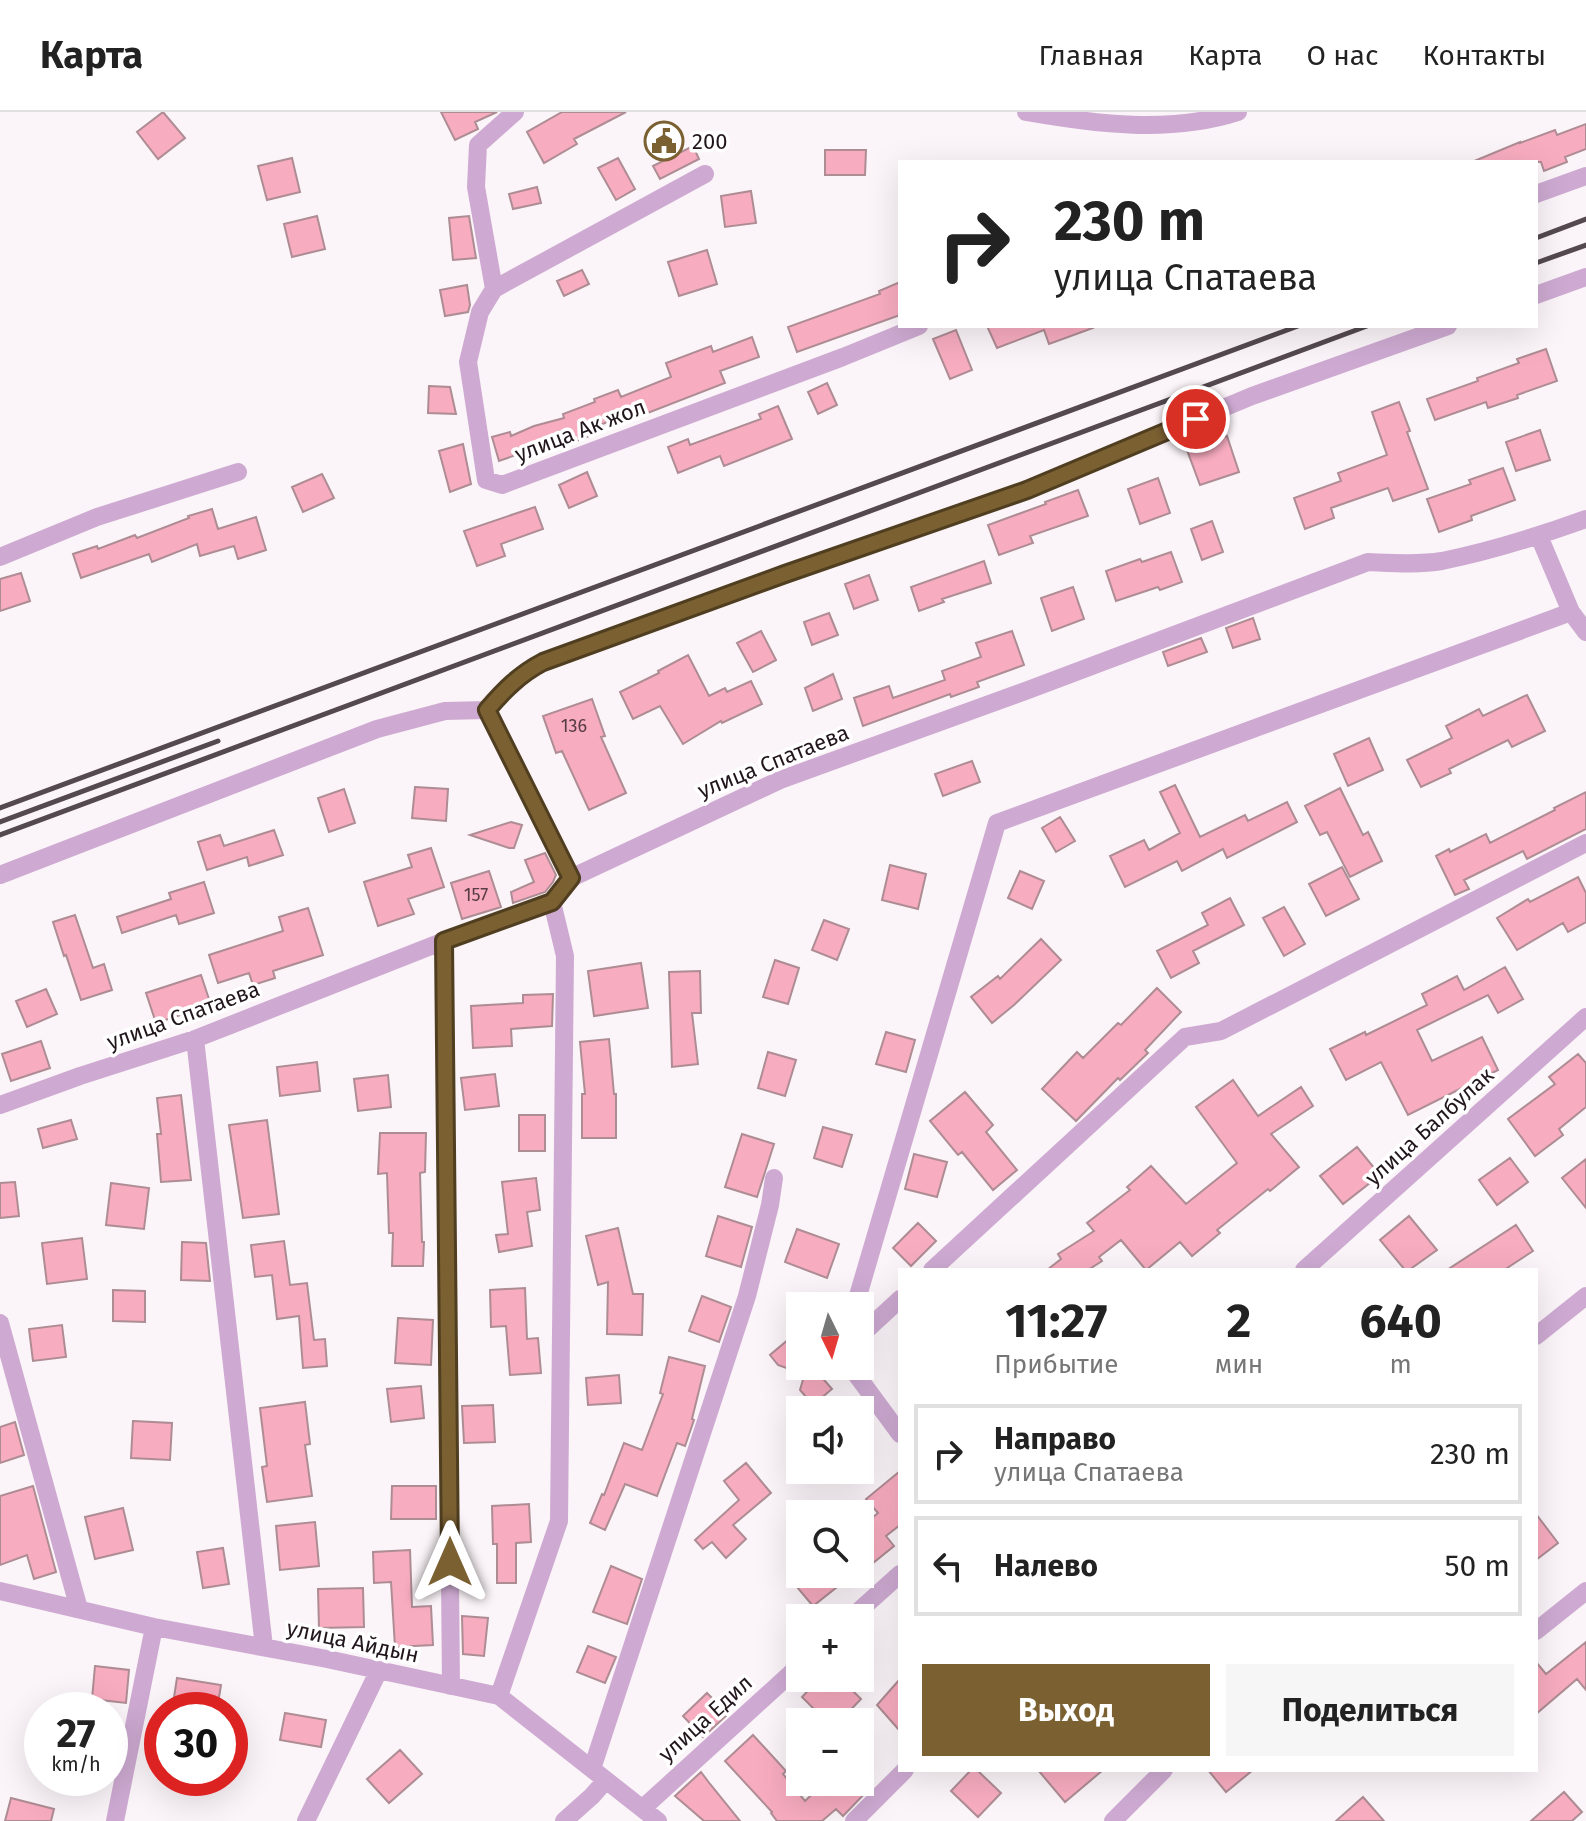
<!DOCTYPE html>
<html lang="ru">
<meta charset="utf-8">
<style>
:root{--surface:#fff;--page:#f6f6f6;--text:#222;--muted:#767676;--line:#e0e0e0;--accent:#7b6032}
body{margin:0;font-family:"Fira Sans",sans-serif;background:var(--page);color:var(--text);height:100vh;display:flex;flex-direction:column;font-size:30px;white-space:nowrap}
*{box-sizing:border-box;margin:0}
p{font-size:26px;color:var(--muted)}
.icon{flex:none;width:44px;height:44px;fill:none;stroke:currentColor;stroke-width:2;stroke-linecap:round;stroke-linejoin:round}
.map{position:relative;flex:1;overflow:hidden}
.details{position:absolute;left:898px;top:1156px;width:640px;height:504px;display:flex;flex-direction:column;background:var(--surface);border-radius:0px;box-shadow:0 8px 32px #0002}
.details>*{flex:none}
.guide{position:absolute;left:898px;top:48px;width:640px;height:168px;border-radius:0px;box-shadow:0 8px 32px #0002;background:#fff;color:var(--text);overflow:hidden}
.needle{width:52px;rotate:175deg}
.buttons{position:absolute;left:786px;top:1180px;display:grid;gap:16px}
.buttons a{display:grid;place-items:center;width:88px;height:88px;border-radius:0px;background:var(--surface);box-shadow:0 8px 32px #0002;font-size:40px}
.speed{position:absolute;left:24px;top:1580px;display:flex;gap:16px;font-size:40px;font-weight:700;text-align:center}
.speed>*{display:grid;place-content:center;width:104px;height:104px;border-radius:50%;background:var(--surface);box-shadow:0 8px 32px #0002;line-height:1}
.speed small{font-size:20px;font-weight:400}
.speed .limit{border:12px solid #d22;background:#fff;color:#111}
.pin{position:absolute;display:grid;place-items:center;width:68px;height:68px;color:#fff;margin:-34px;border:4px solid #fff;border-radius:50%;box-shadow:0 2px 8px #0007}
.me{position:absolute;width:88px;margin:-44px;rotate:0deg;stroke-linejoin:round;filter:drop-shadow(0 0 6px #0008)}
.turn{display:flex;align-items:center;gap:28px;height:168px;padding:0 24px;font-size:36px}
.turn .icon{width:104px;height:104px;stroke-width:2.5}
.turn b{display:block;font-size:56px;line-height:68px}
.eta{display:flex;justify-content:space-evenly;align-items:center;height:136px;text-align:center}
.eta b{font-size:48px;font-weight:700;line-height:56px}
.primary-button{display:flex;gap:16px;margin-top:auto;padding:16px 24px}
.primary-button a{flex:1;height:92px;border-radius:0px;background:var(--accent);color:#fff;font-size:32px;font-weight:700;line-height:92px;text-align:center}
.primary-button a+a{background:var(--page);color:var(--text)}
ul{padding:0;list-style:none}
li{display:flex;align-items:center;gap:24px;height:100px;margin:0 16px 12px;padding:0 8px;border:4px solid var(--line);border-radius:0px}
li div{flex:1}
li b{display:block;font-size:30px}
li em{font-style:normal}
header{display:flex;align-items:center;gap:48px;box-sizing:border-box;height:112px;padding:0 40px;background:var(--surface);border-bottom:2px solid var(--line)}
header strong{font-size:38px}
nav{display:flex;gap:44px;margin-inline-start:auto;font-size:28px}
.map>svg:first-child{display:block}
.building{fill:#f8acc0;stroke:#ae8c94;stroke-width:2}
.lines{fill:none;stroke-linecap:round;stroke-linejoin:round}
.street{stroke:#ceaad2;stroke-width:18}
.rail{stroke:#53494e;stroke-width:5}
.route-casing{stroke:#503e20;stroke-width:20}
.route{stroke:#7b6032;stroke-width:14}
.labels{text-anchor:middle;stroke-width:7;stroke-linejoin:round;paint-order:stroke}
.number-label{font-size:18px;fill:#573c45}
.poi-label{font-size:22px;fill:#21161c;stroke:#fff;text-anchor:start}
.street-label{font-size:22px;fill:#21161c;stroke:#fff}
</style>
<header>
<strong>Карта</strong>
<nav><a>Главная</a><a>Карта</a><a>О нас</a><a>Контакты</a></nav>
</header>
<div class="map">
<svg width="1586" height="1709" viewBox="0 0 1586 1709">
<rect width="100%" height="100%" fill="#fbf4f8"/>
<!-- building -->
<path class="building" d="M163 0 185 26 158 47 137 20Z
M441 0H497L475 10 478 17 455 28Z
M562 0H626L574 27 577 32 544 51 527 20Z
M1586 12V37L1565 45 1567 50 1544 59 1541 50H1472L1520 30V31L1555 18 1557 23Z
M693 34 699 47 660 67 653 54Z
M825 38H866L865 63H825Z
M292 46 300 80 267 88 258 54Z
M618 46 635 77 616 88 598 56Z
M537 75 541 91 513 97 509 82Z
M751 79 756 111 725 115 721 84Z
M317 104 325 137 292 145 284 112Z
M469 104 476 146 453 148 449 106Z
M707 138 717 172 679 184 668 150Z
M582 158 589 172 564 184 557 169Z
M900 170V203L797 240 788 215 880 182 879 179Z
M467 173 470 193 468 200 445 204 440 178Z
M987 214H1092L1093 216 1049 232 1044 218 997 236Z
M956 218 972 258 950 267 933 227Z
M752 225 759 245 720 259 725 271 645 302 642 297 589 317 592 323 566 333 564 329 532 343 530 338 499 349 492 325 510 320 511 324 534 314 564 306 563 302 595 290 594 287 618 278 621 285 671 265 666 251 711 234 713 240Z
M1546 237 1557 269 1517 283 1518 286 1488 296 1486 290 1435 308 1427 287 1478 269 1477 266 1519 251 1517 247Z
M827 271 837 293 818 302 808 280Z
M429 274 450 275 456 302 428 301Z
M1399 290 1410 319 1407 320 1428 377 1393 389 1388 376 1331 396 1334 406 1305 417 1294 386 1341 369 1338 361 1387 343 1372 300Z
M778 294 792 327 724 354 720 344 678 361 668 335 688 327 690 333 761 307 759 302Z
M1540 318 1550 348 1516 359 1506 330Z
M1227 324 1239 360 1200 373 1187 338Z
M463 332 471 372 450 380 439 339Z
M1503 356 1515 388 1471 404 1472 408 1439 420 1427 387 1471 372 1469 368Z
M587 360 597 384 569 396 559 373Z
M322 362 334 386 303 400 292 375Z
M1158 366 1170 401 1140 412 1128 377Z
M1078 378 1088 404 1030 424 1033 431 999 443 988 413 1046 392 1045 390Z
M535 395 543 417 501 432 505 444 477 454 464 419Z
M212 397 218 417 256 405 266 438 238 447 234 434 200 444 197 432 152 450 149 442 81 466 73 442 97 434 98 437 135 423 137 426 189 406 188 404Z
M1212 409 1223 440 1202 448 1191 417Z
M1171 440 1182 470 1160 478 1158 475 1116 489 1106 459 1140 447 1142 450Z
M984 449 991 471 942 487 944 490 919 499 911 475Z
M21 461 30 489 0 499V467Z
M869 463 878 488 854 497 845 472Z
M1073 475 1084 507 1052 519 1041 486Z
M829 501 838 523 812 533 804 510Z
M1253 506 1260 527 1233 536 1226 516Z
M761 519 776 548 753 560 737 531Z
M1012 519 1024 553 977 570 979 575 951 585 950 582 863 614 854 586 889 574 893 586 945 568 942 559 981 545 976 531Z
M1201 526 1207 540 1168 554 1163 540Z
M688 543 709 584 725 576 727 580 751 569 762 592 722 611 721 609 683 632 660 594 633 607 620 580 659 561 658 559Z
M833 562 842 587 813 599 805 576Z
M1527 583 1545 619 1512 635 1508 628 1449 657 1451 661 1421 675 1407 648 1452 626 1446 614 1479 597 1483 604Z
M592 587 605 624 601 625 626 681 589 698 562 639 556 641 543 604Z
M1369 626 1383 658 1348 674 1334 642Z
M972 649 980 670 943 684 935 662Z
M1175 673 1200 725 1245 703 1248 709 1287 690 1297 710 1227 746 1223 737 1182 759 1177 749 1125 775 1110 744 1144 728 1149 738 1180 721 1160 680Z
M415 675 448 677 446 709 412 706Z
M1340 676 1363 723 1368 720 1382 749 1350 765 1327 720 1320 723 1305 694Z
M344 677 355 711 329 720 318 686Z
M1586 680V717L1527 747 1523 739 1464 768 1469 777 1455 783 1436 744 1449 737 1450 740 1486 722 1490 731 1555 698 1554 696Z
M1060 705 1075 729 1056 740 1042 716Z
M511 710 522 713 514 736H509L470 723Z
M274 718 283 743 249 754 247 745 207 758 198 730 220 723 224 734Z
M431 736 444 775 408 787 414 802 378 814 364 770 412 755 408 743Z
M545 741 556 763 553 770 545 780 513 791 511 780 534 770 525 748Z
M890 753 926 762 918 797 882 788Z
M1342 755 1359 787 1326 804 1309 772Z
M489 759 501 795 462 807 451 771Z
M1020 759 1044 769 1032 797 1008 786Z
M1578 765 1586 781V810L1568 820 1563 811 1517 838 1497 806 1528 787 1530 790Z
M204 770 214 801 179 812 176 803 122 821 117 805 171 787 169 781Z
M1230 786 1244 813 1193 839 1199 851 1171 866 1157 839 1208 813 1202 801Z
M1284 795 1305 832 1284 844 1263 806Z
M308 796 323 843 273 859 275 866 253 873 249 861 218 871 209 843 283 819 279 805Z
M75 803 93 856 104 852 112 878 81 888 66 843 64 844 53 810Z
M824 808 849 817 837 848 812 838Z
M1041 827 1061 848 1014 893 992 911 971 885 998 864 1000 867Z
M775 848 799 856 788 892 763 885Z
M641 851 648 896 594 904 588 859Z
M1505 855 1523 887 1498 901 1488 883 1417 918 1432 949 1482 925 1498 958 1408 1003 1381 950 1346 968 1330 937 1365 920 1366 923 1427 893 1422 882 1457 864 1464 878Z
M700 859 701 901H692L698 952 672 955 669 860Z
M201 863 211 893 156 911 146 881Z
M1157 876 1181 900 1145 938 1148 941 1120 968 1118 966 1076 1009 1042 977 1077 940 1083 946 1118 911 1121 913Z
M46 877 57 902 27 915 16 889Z
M553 882 552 914 511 917 512 934 473 936 471 894 523 891V883Z
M886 920 915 928 906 960 876 952Z
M609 927 614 982H616V1026H582V982H585L580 930Z
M41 929 50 956 11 969 2 942Z
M768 940 796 948 785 984 758 976Z
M1578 942 1586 951V995L1559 1017 1563 1023 1535 1044 1508 1007 1555 972 1549 965Z
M317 950 320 979 280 984 277 955Z
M495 962 499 994 465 998 461 966Z
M388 963 391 995 358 999 354 967Z
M1233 968 1258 1004 1301 975 1313 994 1271 1022 1299 1055 1270 1079 1268 1077 1217 1118 1220 1121 1192 1144 1180 1130 1146 1158 1121 1128 1099 1145 1102 1149 1088 1158H1047L1061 1147 1058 1142 1094 1119 1087 1111 1130 1078 1127 1075 1151 1054 1186 1092 1237 1051 1196 995Z
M965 980 993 1013 986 1020 1017 1058 993 1078 962 1040 958 1043 930 1009Z
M181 983 191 1068 161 1070 157 1022H161L157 986Z
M519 1003H545V1039H519Z
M71 1008 77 1027 43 1036 38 1017Z
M267 1008 279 1102 243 1106 229 1013Z
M823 1015 852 1023 842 1055 814 1046Z
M380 1021H426L425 1060 420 1061 422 1130H424L423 1154H392L393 1121H389L387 1061 378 1062Z
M742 1022 774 1032 757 1085 725 1075Z
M1357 1035 1380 1063 1343 1092 1320 1064Z
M914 1042 947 1050 937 1085 905 1077Z
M1510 1046 1528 1070 1497 1093 1479 1068Z
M1586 1047V1096L1562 1066Z
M536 1066 540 1098 527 1100 532 1134 499 1140 496 1123 508 1122 502 1070Z
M15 1070 19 1104 0 1106V1071Z
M111 1071 149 1076 144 1117 106 1113Z
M718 1104 752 1115 741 1155 706 1144Z
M1409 1104 1437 1138 1409 1158H1405L1380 1128Z
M918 1111 936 1129 911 1154 893 1136Z
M1516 1113 1533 1139 1504 1158H1447Z
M618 1116 633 1182H643L642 1223 607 1222 608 1170 598 1173 586 1124Z
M797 1117 839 1132 827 1166 785 1150Z
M82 1126 87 1167 47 1172 42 1131Z
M284 1129 290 1173 307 1171 314 1228 325 1227 327 1254 303 1256 299 1204 277 1207 272 1163 255 1165 251 1133Z
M182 1130 206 1131 210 1169 181 1168Z
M525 1176 527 1227 538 1226 541 1261 510 1263 506 1214 491 1215 490 1178Z
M113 1178 145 1179V1210L113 1209Z
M702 1184 731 1195 719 1230 689 1219Z
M398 1206 433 1208 431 1253 395 1251Z
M62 1213 66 1245 33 1249 29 1217Z
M789 1227 800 1239V1261L778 1253 770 1243Z
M669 1245 705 1254 692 1307 694 1308 685 1334 677 1331 657 1384 625 1372 605 1418 590 1411 602 1382 604 1383 624 1331 642 1338 663 1282 660 1281Z
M807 1254H812L832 1277 813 1293 800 1278Z
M619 1263 621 1291 588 1293 586 1266Z
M421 1274 424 1306 391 1310 387 1277Z
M305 1290 310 1332 305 1333 312 1384 267 1390 262 1355 267 1354 260 1296Z
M493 1293 495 1330 464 1331 462 1294Z
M133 1309 172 1311 170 1348 131 1346Z
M15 1310 24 1343 0 1351V1315Z
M746 1351 771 1381 733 1413 746 1427 726 1446 712 1430 703 1437 695 1428 739 1388 724 1369Z
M900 1359V1413L886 1424 894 1434 873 1451 860 1435V1416L878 1401 866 1387Z
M33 1374 56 1460 34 1467 27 1443 0 1453V1384Z
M392 1374H436V1407H391Z
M529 1392 531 1430 516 1431V1471H497V1432H493L492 1394Z
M123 1396 133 1438 95 1447 85 1405Z
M1536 1402 1558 1431 1536 1448Z
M315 1410 319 1454 280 1458 276 1414Z
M223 1436 229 1472 203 1476 197 1440Z
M410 1438 412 1495 431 1494 433 1533 395 1535 391 1470 374 1471 373 1440Z
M611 1454 642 1467 627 1512 593 1500Z
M799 1462H826L837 1475 813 1494 791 1468Z
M363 1476 364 1515 319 1516 318 1477Z
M462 1504 488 1506 484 1544 463 1542Z
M1586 1530V1578L1577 1567 1536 1602V1550L1546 1562Z
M588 1534 616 1545 605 1571 577 1560Z
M95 1554 129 1558 126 1591 92 1587Z
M177 1566 221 1573 217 1598H172Z
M820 1566H840L861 1587 839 1610H827L802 1585Z
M900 1567V1619L877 1593Z
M707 1581 728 1602 703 1625 683 1604Z
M285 1601 326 1608 321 1635 280 1628Z
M753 1623 786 1659 783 1662 805 1689 825 1670H867L871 1675 843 1704 836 1697 822 1709H777L771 1701 772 1700 725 1649Z
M400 1638 422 1662 389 1691 367 1667Z
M971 1658H977L1001 1681 978 1705 951 1679Z
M1038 1658H1103L1065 1690Z
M1208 1658H1253L1226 1680Z
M701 1660 710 1672 740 1709H704L675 1684Z
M1564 1680 1582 1700 1572 1709H1531Z
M1363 1685 1384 1709H1336Z
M11 1686 54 1697 51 1709H5Z"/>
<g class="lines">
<!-- street -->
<path class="street" d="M1026 0C1095 12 1170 22 1238 0
M705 62 494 177 480 200 468 250 486 368 502 373 843 245 919 214
M1536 82 1586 64
M494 177 476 75 478 33 515 0
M1536 183 1586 165
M1539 424 1571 500 1586 520
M0 445 97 405 238 360
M487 598 571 766
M0 763 377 617 445 599 487 598C504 578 520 562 543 550L785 462 1027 378 1252 284 1448 214
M444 829 451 1574
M195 927 264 1535
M0 993 80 964 195 927 444 829 552 790 571 766 780 668 1028 578 1368 450C1392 451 1418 453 1442 449 1491 439 1539 424 1586 407
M932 1158 1185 925 1221 919 1586 731
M1304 1158 1586 905
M855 1194 997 711 1571 500
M0 1211 79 1497
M860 1224 900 1187
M1536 1224 1586 1184
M850 1254 900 1322
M0 1479 154 1515 327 1547 499 1584 658 1709
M851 1506 900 1462
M1536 1519 1586 1479
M499 1584 559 1409 565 844 552 790
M592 1657 747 1184 770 1093 774 1066
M643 1696 800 1553
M115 1709 154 1515
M306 1709 379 1558
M564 1709 592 1684 606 1668
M854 1709 905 1658
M1113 1709 1164 1658"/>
<!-- rail -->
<path class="rail" d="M1536 126 1586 107
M1536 151 1586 133
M0 696 1298 214
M0 710 218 629
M0 723 1367 214"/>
</g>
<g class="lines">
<defs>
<path id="route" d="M450 1450 444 829 552 790 571 766 487 598C504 578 520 562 543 550L785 462 1027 378 1196 307"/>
</defs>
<!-- route casing -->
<use href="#route" class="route-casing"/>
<!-- route -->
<use href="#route" class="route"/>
</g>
<!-- icons -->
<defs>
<symbol id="civic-ring" viewBox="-11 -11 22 22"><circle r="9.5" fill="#fff" stroke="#7b6032" stroke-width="1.5"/><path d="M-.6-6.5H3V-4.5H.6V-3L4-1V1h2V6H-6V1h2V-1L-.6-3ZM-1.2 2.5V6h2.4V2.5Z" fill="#7b6032"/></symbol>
</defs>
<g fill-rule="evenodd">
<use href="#civic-ring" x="642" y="7" width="44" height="44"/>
</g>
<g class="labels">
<!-- number labels -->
<g class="number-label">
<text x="574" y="620">136</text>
<text x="476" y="789">157</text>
</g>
<!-- poi labels -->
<g class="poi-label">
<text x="692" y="37">200</text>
</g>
<!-- street labels -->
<g class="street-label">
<text transform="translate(580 318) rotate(-21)" y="8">улица Ак жол</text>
<text transform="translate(773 649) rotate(-22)" y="8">улица Спатаева</text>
<text transform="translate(183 903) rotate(-20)" y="8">улица Спатаева</text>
<text transform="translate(1429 1014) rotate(-42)" y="8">улица Балбулак</text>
<text transform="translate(353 1529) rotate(12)" y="8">улица Айдын</text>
<text transform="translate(705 1606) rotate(-42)" y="8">улица Едил</text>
</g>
</g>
</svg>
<div class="buttons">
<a><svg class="needle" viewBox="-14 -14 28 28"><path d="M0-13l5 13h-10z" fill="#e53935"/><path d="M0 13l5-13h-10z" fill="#767676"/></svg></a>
<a><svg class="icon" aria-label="sound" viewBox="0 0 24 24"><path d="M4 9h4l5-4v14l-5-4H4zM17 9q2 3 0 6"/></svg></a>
<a><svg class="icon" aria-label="search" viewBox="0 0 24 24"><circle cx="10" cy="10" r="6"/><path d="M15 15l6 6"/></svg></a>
<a>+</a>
<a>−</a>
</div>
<div class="speed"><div>27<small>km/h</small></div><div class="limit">30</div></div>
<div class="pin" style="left:1196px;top:307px;background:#d93025"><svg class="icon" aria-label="arrive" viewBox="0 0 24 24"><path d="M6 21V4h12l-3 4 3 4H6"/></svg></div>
<svg class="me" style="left:450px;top:1450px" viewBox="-20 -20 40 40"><path d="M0-17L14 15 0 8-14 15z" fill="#7b6032" stroke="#fff" stroke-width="4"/></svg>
<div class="guide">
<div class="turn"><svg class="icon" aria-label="right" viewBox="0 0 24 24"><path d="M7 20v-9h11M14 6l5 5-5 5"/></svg><div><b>230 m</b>улица Спатаева</div></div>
</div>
<section class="details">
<div class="eta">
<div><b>11:27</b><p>Прибытие</p></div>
<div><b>2</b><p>мин</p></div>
<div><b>640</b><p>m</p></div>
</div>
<ul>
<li><svg class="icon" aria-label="right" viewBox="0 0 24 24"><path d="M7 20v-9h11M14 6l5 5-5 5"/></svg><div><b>Направо</b><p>улица Спатаева</p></div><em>230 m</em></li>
<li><svg class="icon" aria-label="left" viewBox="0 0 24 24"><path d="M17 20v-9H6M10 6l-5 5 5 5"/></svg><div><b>Налево</b></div><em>50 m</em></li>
</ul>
<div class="primary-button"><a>Выход</a><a>Поделиться</a></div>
</section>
</div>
